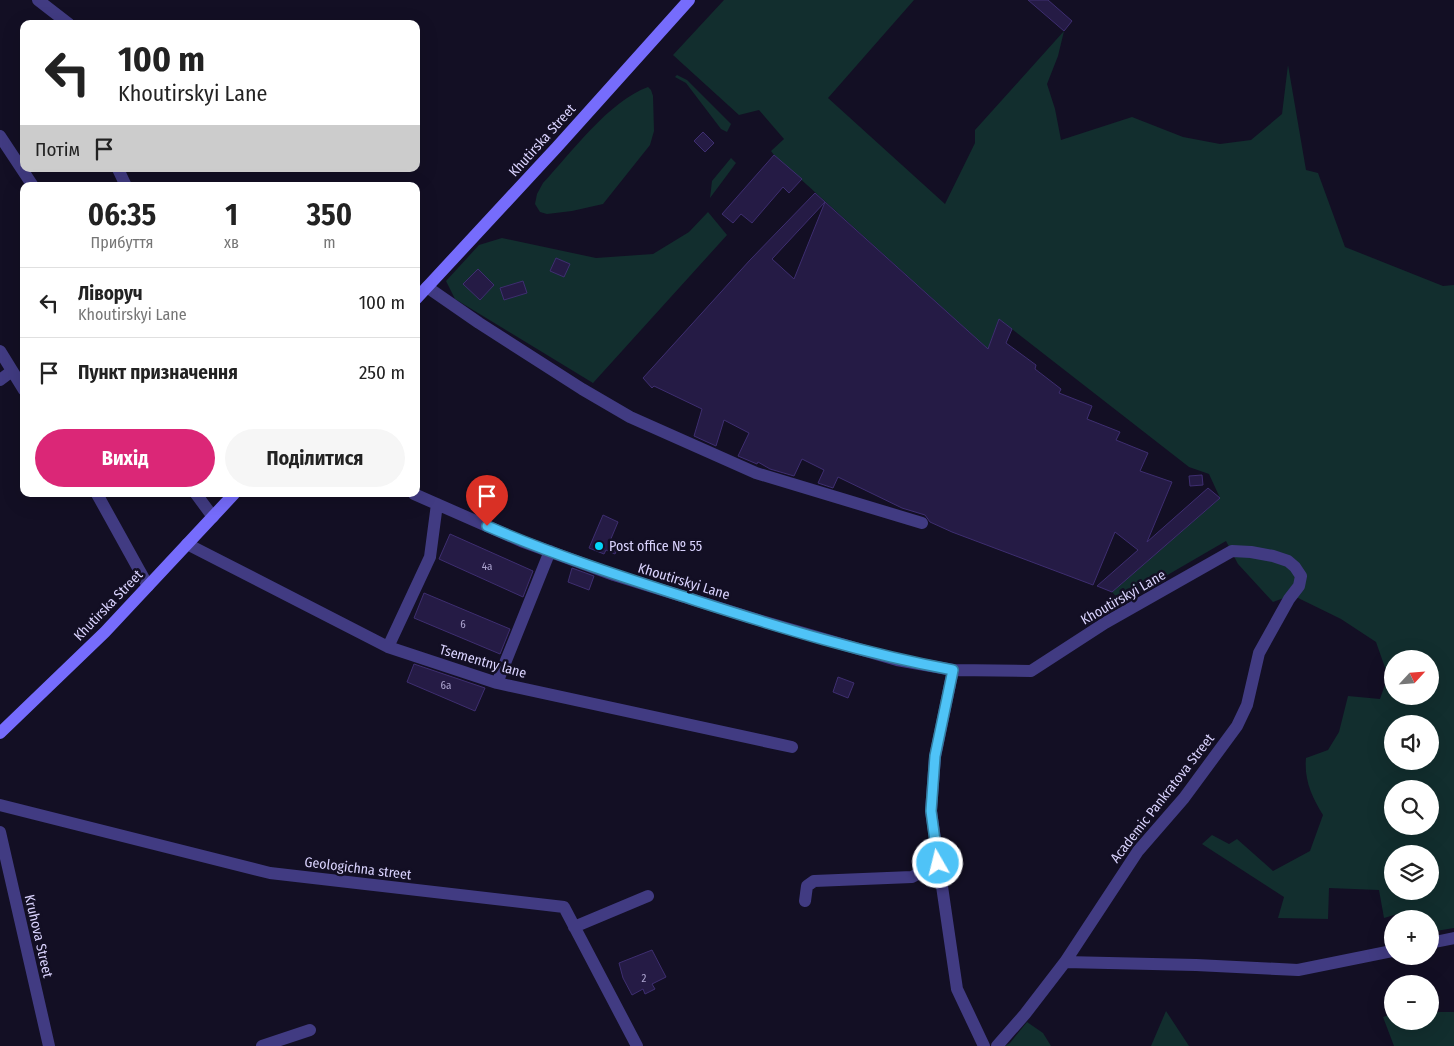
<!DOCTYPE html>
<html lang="uk">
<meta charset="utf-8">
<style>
:root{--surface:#fff;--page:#f6f6f6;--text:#222;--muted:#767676;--line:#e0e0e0;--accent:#db2777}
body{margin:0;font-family:"Fira Sans Condensed",sans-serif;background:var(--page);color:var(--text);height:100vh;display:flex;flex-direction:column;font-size:19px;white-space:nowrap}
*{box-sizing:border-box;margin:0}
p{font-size:16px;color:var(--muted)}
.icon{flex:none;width:28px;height:28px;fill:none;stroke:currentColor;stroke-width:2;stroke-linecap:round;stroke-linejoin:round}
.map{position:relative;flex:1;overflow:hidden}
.drawer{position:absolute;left:20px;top:182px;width:400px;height:315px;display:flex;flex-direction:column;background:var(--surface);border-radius:10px;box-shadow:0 5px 20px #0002}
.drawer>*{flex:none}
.hud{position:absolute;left:20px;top:20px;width:400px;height:152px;border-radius:10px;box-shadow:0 5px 20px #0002;background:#fff;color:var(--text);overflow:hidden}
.needle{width:32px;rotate:64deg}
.buttons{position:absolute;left:1384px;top:650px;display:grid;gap:10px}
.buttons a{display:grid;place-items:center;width:55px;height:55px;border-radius:50%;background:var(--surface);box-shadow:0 5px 20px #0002;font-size:25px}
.pin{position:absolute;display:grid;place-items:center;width:42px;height:42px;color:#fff;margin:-51px -21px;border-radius:50% 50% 50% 0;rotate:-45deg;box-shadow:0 0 5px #0007}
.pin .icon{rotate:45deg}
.me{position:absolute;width:55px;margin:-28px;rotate:352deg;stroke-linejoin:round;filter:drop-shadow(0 0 4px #0008)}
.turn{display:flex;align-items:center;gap:18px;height:105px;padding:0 15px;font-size:22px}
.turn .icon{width:65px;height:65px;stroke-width:2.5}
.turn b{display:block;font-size:35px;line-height:42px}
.then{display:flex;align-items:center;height:48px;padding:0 15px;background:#0003;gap:10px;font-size:19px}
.eta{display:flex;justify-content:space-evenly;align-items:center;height:85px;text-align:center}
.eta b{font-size:30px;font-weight:700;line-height:35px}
.primary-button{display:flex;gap:10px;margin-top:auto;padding:10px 15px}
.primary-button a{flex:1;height:58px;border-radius:30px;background:var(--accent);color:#fff;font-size:20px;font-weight:700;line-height:58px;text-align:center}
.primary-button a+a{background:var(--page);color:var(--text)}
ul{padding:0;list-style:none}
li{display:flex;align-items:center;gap:15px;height:70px;padding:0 15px;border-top:1px solid var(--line)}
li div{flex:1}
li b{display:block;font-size:19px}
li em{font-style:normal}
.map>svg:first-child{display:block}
.green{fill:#122e2e;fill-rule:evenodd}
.building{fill:#251b45;stroke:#3e2e70}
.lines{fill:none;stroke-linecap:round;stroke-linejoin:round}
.minor{stroke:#413b82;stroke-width:12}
.secondary{stroke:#766cfc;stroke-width:12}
.route-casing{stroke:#337fa1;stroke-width:12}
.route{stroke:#4fc3f7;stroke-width:9}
.poi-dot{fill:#04d6f9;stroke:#130f24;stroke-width:2}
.labels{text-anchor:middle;stroke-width:5;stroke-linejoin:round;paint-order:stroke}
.number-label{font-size:11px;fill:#ada5d0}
.street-label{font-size:14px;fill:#dad3fe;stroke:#130f24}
.poi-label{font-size:14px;fill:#dad3fe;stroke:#130f24;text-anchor:start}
</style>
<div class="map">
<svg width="1454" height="1046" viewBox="0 0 1454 1046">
<rect width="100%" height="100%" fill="#130f24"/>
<!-- green -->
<path class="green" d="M724 0H914L828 98 945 204 975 143V130L1064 31 1058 56 1047 84 1055 109 1061 140 1132 117 1183 137 1220 144 1251 140 1282 114 1288 65 1306 170 1318 173 1345 247 1443 286 1454 285V928L1430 932V919H1414L1411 910 1384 918 1379 890 1329 888 1328 919 1278 918 1284 897 1202 844 1212 835 1229 844 1237 839 1273 871 1310 851 1323 815C1312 797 1304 780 1306 758L1328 750 1339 732 1348 696 1380 699 1388 676 1376 642 1341 619 1292 595 1273 602 1238 564 1226 541 1121 602 1112 592 1220 498 1209 474 1189 467 999 319 988 349 774 155 771 151 784 139 759 110 739 115 673 55ZM1392 659H1430V696H1392ZM1392 724H1430V761H1392ZM1392 789H1430V826H1392ZM1392 854H1430V891H1392Z
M677 75 687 80 731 124 727 132 721 129 686 83 675 77Z
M648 87 651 90 653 96 654 131 650 145 603 204 572 211 547 214 540 212 535 204 537 194 543 183C571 153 609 101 648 87Z
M731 158 736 163 710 198 712 181Z
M708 212 727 235 593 383 455 299 446 281 479 245 502 238 596 258 653 254 689 232Z
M1166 1011 1189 1046H1151Z
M1430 1012H1454V1046H1394L1383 1017 1392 1014V1021H1430Z
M1027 1022 1043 1033 1051 1046H1005L1010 1043Z"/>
<!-- building -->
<path class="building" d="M1028 0H1048L1072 21 1064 31Z
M703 132 714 143 705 152 694 141Z
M774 155 802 179 789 193 783 187 752 223 741 214 733 223 722 214Z
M815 193 825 202 772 259 794 279 825 202 988 349 999 319 1012 329 1006 343 1036 365 1035 369 1061 389 1059 393 1092 406 1087 419 1120 432 1116 440 1148 453 1140 471 1172 482 1147 542 1208 488 1220 498 1112 592 1097 586 1138 550 1115 532 1093 585 952 532 930 522 925 515 902 508 838 477 833 488 818 483 824 470 802 459 794 476 770 469 758 462 757 464 738 456 749 433 724 420 716 446 694 436 702 409 654 386 652 388 643 378 750 260Z
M556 258 570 264 564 277 550 271Z
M478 269 494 285 480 300 463 284Z
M523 281 527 293 504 300 500 288Z
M1202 475 1203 485 1190 486 1189 476Z
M603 515 618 522 610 541 619 545 615 554 606 550 604 554 589 548Z
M450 534 533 571 523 597 439 559Z
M572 568 594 576 589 590 568 582Z
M424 593 510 629 500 654 414 618Z
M414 664 485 688 475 711 407 682Z
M838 677 854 683 848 698 833 692Z
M652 950 666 977 652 984 655 989 645 994 643 989 632 995 623 978 619 963Z"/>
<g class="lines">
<!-- minor -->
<path class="minor" d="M38 0 69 24
M0 136 33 186
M118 169 126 186
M427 287 479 323 582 389 630 417 756 473 922 523
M0 351 24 390
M0 380 12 371
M97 494 148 586
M196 494 213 517
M414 494 521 541 614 575 765 622 897 660 953 670 1031 671 1105 623 1232 551 1251 552 1273 556 1288 561 1295 567 1301 576 1299 586 1289 599 1259 653 1247 705 1237 726 1184 798 1138 851 1065 962 1025 1014 997 1046
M187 544 388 647 497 683 792 747
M388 647 430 557 437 504
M953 670 935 757 931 811 957 989 984 1046
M497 683 550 551
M0 805 270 873 564 907 637 1046
M0 832 49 1046
M805 901 807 886 814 881 912 877 938 863
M574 927 648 896
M1430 943 1454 938
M1065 962 1196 965 1298 970 1392 951
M262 1046 310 1030"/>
<!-- secondary -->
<path class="secondary" d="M416 299 557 147 689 0
M0 733 105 632 234 494"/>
</g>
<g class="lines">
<defs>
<path id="route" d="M487 526C556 556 626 578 697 601 781 628 866 654 953 670L935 756 931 811 938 863"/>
</defs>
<!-- route casing -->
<use href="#route" class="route-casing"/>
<!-- route -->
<use href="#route" class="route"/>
</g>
<!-- markers -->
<circle class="poi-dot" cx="599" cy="546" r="5"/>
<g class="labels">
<!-- number labels -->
<g class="number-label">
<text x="487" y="570">4а</text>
<text x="463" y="628">6</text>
<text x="446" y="689">6а</text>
<text x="644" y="982">2</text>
</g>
<!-- street labels -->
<g class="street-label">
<text transform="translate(542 140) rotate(-48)" y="5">Khutirska Street</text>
<text transform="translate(684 581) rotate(17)" y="5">Khoutirskyi Lane</text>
<text transform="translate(1123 597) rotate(-30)" y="5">Khoutirskyi Lane</text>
<text transform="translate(108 605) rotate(-46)" y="5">Khutirska Street</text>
<text transform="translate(483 661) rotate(16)" y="5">Tsementny lane</text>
<text transform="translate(1162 798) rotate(-52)" y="5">Academic Pankratova Street</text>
<text transform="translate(358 868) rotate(7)" y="5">Geologichna street</text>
<text transform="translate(39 936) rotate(77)" y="5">Kruhova Street</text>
</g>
<!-- poi labels -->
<g class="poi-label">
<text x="609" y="551">Post office № 55</text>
</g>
</g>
</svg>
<div class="buttons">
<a><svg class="needle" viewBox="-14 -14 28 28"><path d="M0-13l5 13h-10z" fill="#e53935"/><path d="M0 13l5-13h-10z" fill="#767676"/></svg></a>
<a><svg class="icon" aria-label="sound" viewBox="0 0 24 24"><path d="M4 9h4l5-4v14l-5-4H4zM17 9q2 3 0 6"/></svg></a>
<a><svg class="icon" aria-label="search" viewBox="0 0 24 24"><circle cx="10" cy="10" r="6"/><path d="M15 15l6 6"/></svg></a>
<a><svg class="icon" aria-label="layers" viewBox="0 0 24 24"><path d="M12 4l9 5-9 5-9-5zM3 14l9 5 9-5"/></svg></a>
<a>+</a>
<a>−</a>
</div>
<div class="pin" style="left:487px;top:526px;background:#d93025"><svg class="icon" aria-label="arrive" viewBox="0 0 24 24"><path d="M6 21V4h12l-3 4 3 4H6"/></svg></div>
<svg class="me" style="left:938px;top:863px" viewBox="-20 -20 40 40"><circle r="17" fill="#4fc3f7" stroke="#fff" stroke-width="3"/><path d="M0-11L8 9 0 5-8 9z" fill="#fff"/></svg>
<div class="hud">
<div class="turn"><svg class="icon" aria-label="left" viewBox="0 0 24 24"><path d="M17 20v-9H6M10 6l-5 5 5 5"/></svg><div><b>100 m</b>Khoutirskyi Lane</div></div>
<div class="then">Потім<svg class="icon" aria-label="arrive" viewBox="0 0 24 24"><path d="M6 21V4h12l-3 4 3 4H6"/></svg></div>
</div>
<section class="drawer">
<div class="eta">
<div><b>06:35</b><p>Прибуття</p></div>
<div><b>1</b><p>хв</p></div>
<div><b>350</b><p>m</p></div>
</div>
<ul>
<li><svg class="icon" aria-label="left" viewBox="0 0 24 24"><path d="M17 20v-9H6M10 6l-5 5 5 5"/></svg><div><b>Ліворуч</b><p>Khoutirskyi Lane</p></div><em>100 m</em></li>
<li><svg class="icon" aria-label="arrive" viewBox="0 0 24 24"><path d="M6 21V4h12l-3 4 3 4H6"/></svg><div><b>Пункт призначення</b></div><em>250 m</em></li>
</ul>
<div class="primary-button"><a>Вихід</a><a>Поділитися</a></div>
</section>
</div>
